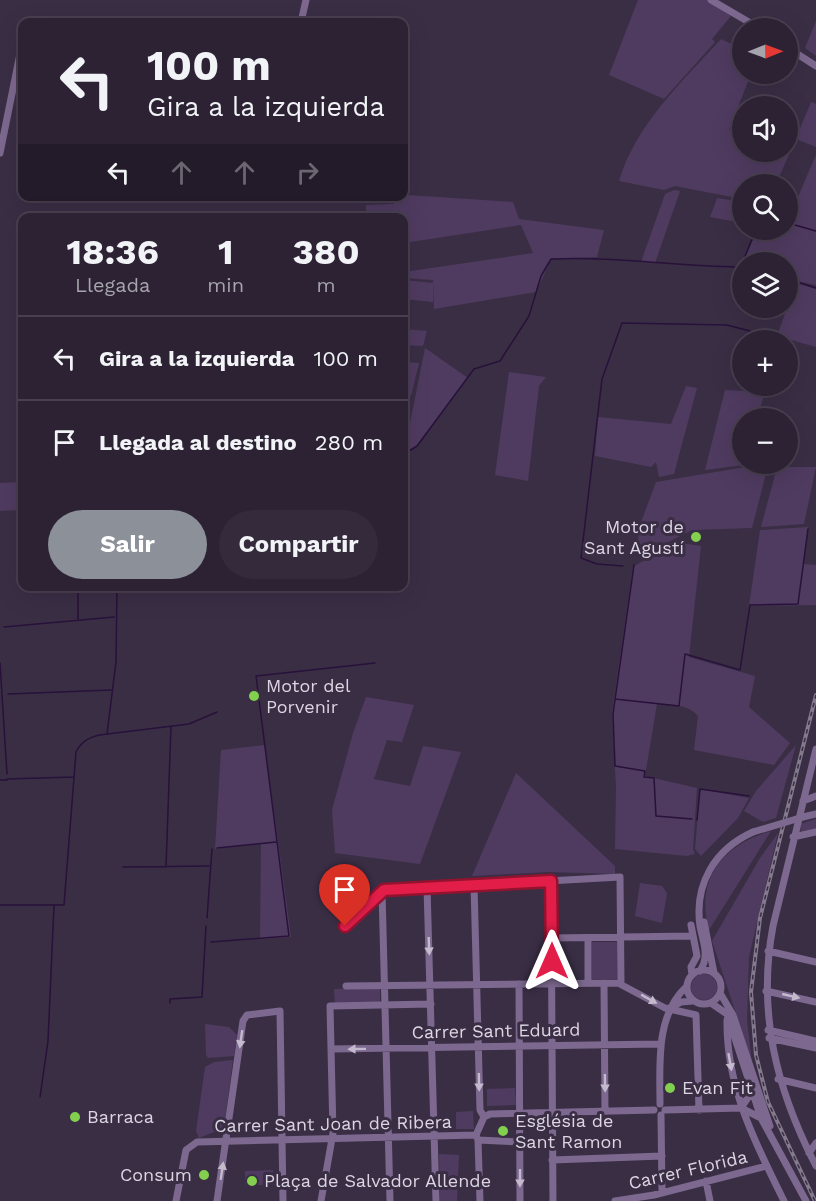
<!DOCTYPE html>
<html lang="es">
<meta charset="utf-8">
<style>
:root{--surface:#2c2234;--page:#342a3c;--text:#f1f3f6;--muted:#a6a4ac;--line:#483f4f;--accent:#8c9099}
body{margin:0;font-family:"Work Sans",sans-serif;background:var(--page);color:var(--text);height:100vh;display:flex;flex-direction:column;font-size:22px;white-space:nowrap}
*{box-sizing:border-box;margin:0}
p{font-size:20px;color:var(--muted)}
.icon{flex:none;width:33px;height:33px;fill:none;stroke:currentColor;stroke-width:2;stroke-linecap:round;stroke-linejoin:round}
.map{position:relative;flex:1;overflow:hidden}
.drawer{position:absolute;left:18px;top:213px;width:390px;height:378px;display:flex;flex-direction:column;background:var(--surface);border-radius:12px;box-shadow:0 6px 24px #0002,0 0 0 2px var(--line)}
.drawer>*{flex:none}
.hud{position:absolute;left:18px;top:18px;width:390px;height:183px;border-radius:12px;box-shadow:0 6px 24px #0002,0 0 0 2px var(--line);background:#2c2234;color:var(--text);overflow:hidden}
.needle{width:39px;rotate:89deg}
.tools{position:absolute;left:732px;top:18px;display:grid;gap:12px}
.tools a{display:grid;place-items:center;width:66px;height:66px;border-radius:50%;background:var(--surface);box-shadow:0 6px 24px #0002,0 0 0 2px var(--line);font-size:30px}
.pin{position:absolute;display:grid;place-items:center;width:51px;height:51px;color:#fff;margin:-62px -26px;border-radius:50% 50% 50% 0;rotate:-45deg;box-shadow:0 0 6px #0007}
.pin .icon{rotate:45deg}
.me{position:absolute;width:66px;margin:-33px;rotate:0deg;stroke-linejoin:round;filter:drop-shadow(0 0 4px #0008)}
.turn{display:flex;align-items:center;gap:21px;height:126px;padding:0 30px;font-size:27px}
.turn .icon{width:78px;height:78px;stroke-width:2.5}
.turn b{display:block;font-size:42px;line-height:51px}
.lanes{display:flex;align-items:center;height:57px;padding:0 30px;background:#0003;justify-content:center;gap:30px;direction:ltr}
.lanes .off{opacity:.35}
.eta{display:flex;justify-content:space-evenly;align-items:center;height:102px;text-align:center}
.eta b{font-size:36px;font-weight:700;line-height:42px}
.button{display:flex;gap:12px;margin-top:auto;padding:12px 30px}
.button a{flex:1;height:69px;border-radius:36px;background:var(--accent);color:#fff;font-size:24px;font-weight:700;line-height:69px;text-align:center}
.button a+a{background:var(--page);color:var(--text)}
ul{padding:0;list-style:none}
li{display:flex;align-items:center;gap:18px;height:84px;padding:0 30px;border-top:2px solid var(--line)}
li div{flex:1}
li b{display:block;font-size:22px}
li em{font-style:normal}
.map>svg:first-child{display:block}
.green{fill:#4f3b60}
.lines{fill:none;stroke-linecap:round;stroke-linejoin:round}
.stream{stroke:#28113a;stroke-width:1.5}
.minor{stroke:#7d698f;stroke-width:7}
.rail-casing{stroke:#847a8d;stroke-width:4}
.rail{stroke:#3a2e45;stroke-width:1.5;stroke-dasharray:4.5;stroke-linecap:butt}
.minor-bridge{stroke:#7d698f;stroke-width:7}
.oneway{fill:#c4bace}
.route-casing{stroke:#92132f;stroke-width:15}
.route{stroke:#e11d48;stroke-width:10}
.poi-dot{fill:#83d04f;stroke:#3a2e45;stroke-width:2}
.labels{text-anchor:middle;stroke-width:6;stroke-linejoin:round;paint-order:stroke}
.poi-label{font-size:18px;fill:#dcd5e3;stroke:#3a2e45;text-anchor:start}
.street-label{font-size:18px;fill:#dcd5e3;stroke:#3a2e45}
</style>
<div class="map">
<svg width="816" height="1201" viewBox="0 0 816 1201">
<rect width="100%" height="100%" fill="#3a2e45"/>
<!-- green -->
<path class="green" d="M638 0H707L731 16 712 39 715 42 664 99 609 75Z
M816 21V56L805 48Z
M721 39 742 49V74H751L729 130 742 132V152H788V138H796L811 102 816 104V147L796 139 776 184H742V199L675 186 664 190 619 181C636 124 682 82 721 39Z
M816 155V285L788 279V262H742L741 266 757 230H788V220Z
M674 190 680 191 655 263 641 262 665 194Z
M407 195 513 202 519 219 604 230 597 257 551 259 536 292 434 309 433 280 404 278V272L533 253 521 225 404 243V218L366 217V205L393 204Z
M717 198 742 202V223L710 217Z
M404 280 433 283V302L404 299Z
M796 283 816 289V347L777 336Z
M404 329 427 331 423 346 404 345Z
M425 348 468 378 415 448 404 453Z
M404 362 419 363 411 396 405 397Z
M509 372 546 377 539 386 528 481 495 475Z
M686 386 697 388 674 474 659 477 656 462 651 467 595 456 598 417 671 424Z
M725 390 765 392 757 418H742L744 465 705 470Z
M768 466 752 528 692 530 643 555 636 554 640 525 656 482 745 467Z
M777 467H816L804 524 761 527Z
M22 482V510L0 511V483Z
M808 527 803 564 816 565V605L749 606 760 530Z
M674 542 701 546 689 657 755 676 749 707 790 743 774 765 694 750 698 716C688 704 672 705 657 704L645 776 697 788 693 849 695 854 687 856 615 849 616 787 612 713 633 567Z
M366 697 414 705 402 742 387 740 374 779 410 786 423 746 461 752 420 864 335 853 332 810 353 733Z
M265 745 289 922 291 937 260 939 261 844 215 849 221 750Z
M796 745 776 818 763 822 744 811 756 791Z
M516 773 615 866V874L549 872 472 876Z
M700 789 749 798 738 818 701 856 695 849Z
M816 819V829L801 831 800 824Z
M771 831 709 930C695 879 722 845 771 831Z
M778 833 749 957 747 1021 752 1062 712 941 760 858Z
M640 883 662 886 667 893 662 923 635 916Z
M592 942H617V979H592Z
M691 987a13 13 0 1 1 26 0a13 13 0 1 1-26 0Z
M380 988V1004L335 1005 334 989Z
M205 1024 229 1027 237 1035 234 1056 208 1058 206 1055Z
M233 1060 224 1128 199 1138 196 1131 205 1067 214 1062Z
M515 1088 516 1105 487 1106V1089Z
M473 1111 474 1129H456V1112Z
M439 1154 459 1155 457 1201H440Z
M273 1170 274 1185H245V1171Z"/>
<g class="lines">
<!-- stream -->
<path class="stream" d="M788 223 816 231
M788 279 816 288
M404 454 417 446 474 369 500 361 529 316 541 276 551 259C613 256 675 266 737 267L741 266 756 230
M634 565 613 714 615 766 645 771 644 777 654 778 656 816 692 819
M623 566 597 564 581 558 602 379 622 323 727 325 750 331
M78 586V619
M4 627 114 617
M0 663 7 774
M8 694 111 690
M615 699 679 706 685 654 740 670 750 605 798 604 808 529
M107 734 189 724 217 712
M7 779 74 777
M0 780H7
M697 820 700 789 749 796
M217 848 276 842
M123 867 209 866
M166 867 171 726
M0 905H64L76 752C82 739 94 735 107 734L116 662 117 586
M207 918 212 849
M211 942 289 936 256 676 375 663
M170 1003V999L202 997 206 926
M40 1097 48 1041 54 906"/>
<!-- minor -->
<path class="minor" d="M711 0 759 28
M301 22 306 0
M788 48 816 66
M0 153 22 44
M816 749 773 926C757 1012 776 1089 816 1166
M803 801 816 796
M803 817 816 814
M793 837 816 832
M551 881 553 1201
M474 885 480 1110 484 1117
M427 887 436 1201
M382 891 390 1201
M704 922 714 973
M691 925 697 956 691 967 692 975
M345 926 384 890 620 877 621 984
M552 938 693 936
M768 951 816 962
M687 987a17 17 0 1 1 34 0a17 17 0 1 1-34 0Z
M700 971C710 956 703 942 700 926 694 884 715 849 753 832
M588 983V938
M604 983 605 1111
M519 984 520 1201
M346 986 618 983 665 1008 696 1015 699 1110
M766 991 816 1002
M720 993 733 1015 770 1126
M711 1003 727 1014 761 1118 806 1201
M671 1007 681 1002 693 1001
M727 1020C726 1086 755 1143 784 1201
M768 1030 816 1041
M769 1038 816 1048
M332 1049 660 1044
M778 1079 816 1088
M660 1104C660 1065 655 1015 687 986
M741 1108 749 1096 750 1089
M665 1110 741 1108 761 1118
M661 1115 662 1192
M476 1135 484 1117 490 1114 654 1110
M476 1135 478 1140 480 1201
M478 1140 520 1142
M809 1153 816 1143
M552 1160 662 1156
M706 1181 710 1201
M176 1201 186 1150 197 1142 476 1135
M217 1201 243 1021 247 1015 280 1011 283 1201
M321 1201 333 1133 330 1006 431 1004
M615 1201 654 1195 766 1166"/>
<defs>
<path id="rail" d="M815 1201 768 1102 756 1055 751 992 760 918 816 695"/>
</defs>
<!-- rail casing -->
<use href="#rail" class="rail-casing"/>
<!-- rail -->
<use href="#rail" class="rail"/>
<!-- minor-bridge -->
<path class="minor-bridge" d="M753 832 803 817"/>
</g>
<!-- one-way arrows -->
<defs><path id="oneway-solid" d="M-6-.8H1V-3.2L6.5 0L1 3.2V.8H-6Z" transform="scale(1.5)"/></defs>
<g class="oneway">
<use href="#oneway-solid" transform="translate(429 946) rotate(88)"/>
<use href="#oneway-solid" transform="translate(791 996) rotate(13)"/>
<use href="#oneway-solid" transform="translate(649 999) rotate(29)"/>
<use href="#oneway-solid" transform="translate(241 1039) rotate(98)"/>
<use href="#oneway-solid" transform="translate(357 1049) rotate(179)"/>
<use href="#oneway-solid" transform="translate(730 1062) rotate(80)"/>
<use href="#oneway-solid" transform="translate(479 1082) rotate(89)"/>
<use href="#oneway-solid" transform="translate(605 1083) rotate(89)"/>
<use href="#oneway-solid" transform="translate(222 1171) rotate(-81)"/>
<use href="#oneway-solid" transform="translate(520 1178) rotate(90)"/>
</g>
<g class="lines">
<defs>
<path id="route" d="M345 926 384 890 551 881 552 961"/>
</defs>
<!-- route casing -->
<use href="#route" class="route-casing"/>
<!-- route -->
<use href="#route" class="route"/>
</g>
<!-- markers -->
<g class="poi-dot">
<circle cx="696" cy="537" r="6"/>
<circle cx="254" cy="696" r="6"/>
<circle cx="670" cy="1088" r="6"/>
<circle cx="75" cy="1117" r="6"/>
<circle cx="503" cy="1131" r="6"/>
<circle cx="204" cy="1175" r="6"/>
<circle cx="252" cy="1181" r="6"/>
</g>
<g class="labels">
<!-- poi labels -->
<g class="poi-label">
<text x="684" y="533" text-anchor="end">Motor de<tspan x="684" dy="21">Sant Agustí</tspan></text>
<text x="266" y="692">Motor del<tspan x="266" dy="21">Porvenir</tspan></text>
<text x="682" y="1094">Evan Fit</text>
<text x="87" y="1123">Barraca</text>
<text x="515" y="1127">Església de<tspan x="515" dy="21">Sant Ramon</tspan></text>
<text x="192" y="1181" text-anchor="end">Consum</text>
<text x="264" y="1187">Plaça de Salvador Allende</text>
</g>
<!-- street labels -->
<g class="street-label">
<text transform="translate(496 1031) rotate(-1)" y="6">Carrer Sant Eduard</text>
<text transform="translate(333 1124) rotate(-1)" y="6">Carrer Sant Joan de Ribera</text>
<text transform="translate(688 1170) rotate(-13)" y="6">Carrer Florida</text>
</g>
</g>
</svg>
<div class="tools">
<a><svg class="needle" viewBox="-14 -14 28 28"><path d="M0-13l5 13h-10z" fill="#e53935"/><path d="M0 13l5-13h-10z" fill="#a6a4ac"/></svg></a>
<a><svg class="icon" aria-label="sound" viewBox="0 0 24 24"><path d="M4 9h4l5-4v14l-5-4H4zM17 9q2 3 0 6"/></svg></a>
<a><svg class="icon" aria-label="search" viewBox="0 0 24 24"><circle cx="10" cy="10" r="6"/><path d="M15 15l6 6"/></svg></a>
<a><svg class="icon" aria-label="layers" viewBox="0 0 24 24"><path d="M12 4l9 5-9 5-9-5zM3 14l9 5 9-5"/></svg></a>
<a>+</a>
<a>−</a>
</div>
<div class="pin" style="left:345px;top:926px;background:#d93025"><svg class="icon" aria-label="arrive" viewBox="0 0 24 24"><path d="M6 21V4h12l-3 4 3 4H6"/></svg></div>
<svg class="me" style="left:552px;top:961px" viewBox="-20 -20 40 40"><path d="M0-17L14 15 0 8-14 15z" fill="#e11d48" stroke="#fff" stroke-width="4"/></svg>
<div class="hud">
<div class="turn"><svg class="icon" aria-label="left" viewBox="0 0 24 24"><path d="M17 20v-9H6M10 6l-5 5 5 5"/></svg><div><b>100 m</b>Gira a la izquierda</div></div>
<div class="lanes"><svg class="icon" aria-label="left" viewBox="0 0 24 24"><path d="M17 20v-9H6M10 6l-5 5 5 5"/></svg><svg class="icon off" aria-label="ahead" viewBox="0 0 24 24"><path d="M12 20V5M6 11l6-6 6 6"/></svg><svg class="icon off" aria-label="ahead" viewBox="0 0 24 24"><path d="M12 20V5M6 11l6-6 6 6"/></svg><svg class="icon off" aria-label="right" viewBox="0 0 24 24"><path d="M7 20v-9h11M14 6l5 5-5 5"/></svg></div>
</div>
<section class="drawer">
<div class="eta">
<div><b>18:36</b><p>Llegada</p></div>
<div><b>1</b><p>min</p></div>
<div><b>380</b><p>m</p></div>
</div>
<ul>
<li><svg class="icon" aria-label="left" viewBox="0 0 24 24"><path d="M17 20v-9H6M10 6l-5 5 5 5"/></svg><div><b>Gira a la izquierda</b></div><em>100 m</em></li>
<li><svg class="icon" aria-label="arrive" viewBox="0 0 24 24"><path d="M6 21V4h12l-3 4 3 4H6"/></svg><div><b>Llegada al destino</b></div><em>280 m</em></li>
</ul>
<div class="button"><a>Salir</a><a>Compartir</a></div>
</section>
</div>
